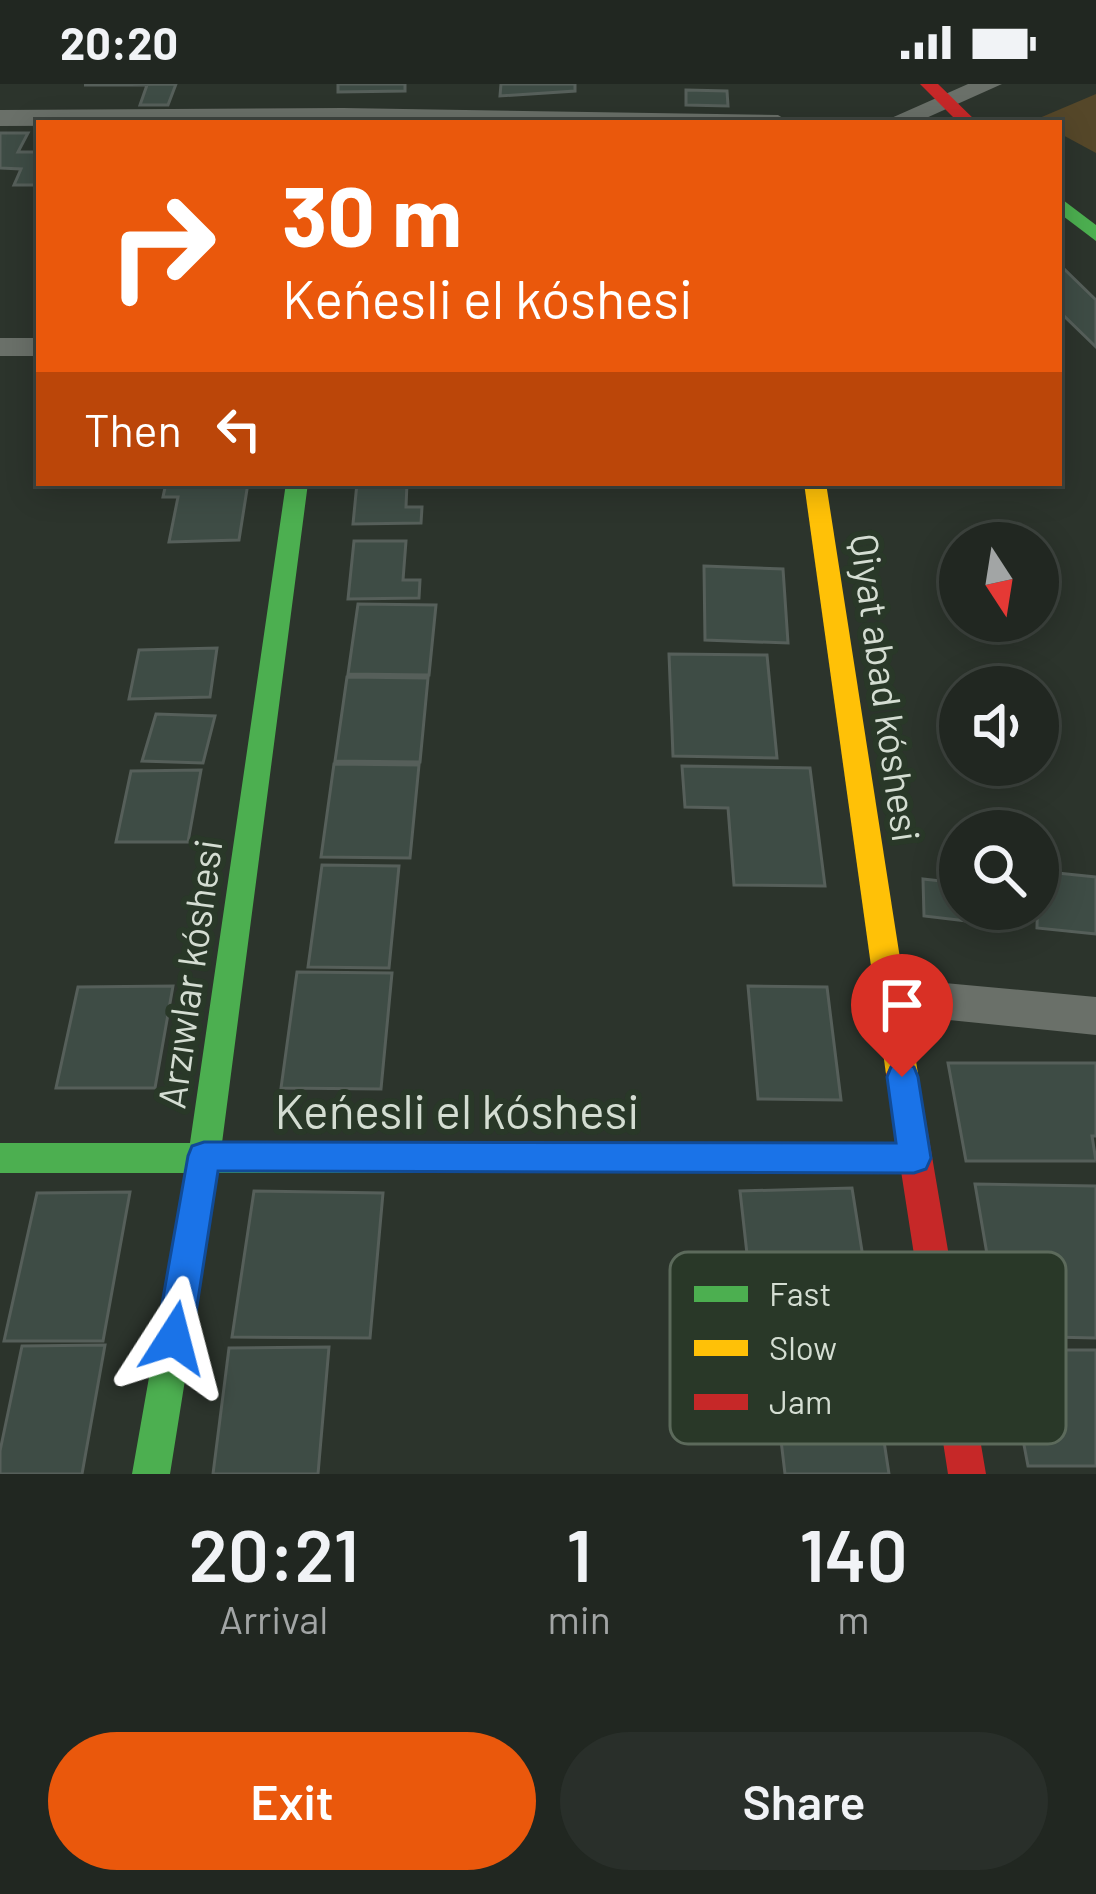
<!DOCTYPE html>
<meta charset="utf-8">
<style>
:root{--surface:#212721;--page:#292f2a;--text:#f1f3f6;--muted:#a2a5a5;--line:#3e443f;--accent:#ea580c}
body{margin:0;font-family:Barlow,sans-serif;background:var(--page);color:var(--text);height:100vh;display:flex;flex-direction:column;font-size:45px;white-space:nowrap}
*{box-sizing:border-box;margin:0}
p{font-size:39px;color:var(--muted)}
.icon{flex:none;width:66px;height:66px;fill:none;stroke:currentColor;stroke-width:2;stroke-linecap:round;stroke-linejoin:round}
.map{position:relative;height:1390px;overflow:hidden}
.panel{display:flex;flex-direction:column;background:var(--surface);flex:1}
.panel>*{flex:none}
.banner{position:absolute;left:36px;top:36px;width:1026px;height:366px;border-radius:0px;box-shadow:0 6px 30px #0003,0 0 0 3px var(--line);background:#ea580c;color:#fff;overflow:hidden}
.needle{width:78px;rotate:168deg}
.controls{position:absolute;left:939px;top:438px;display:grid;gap:24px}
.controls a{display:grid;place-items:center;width:120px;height:120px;border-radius:50%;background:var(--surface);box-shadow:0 6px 30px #0003,0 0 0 3px var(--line);font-size:60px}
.pin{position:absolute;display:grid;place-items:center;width:102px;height:102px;color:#fff;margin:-123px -51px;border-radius:50% 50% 50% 0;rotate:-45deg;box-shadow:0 0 12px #0007}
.pin .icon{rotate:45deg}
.me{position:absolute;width:132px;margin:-66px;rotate:9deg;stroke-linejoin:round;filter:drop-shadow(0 0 9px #0008)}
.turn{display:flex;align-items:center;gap:42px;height:252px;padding:0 48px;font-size:54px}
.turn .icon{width:156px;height:156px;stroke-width:2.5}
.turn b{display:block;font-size:84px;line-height:102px}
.then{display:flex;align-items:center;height:114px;padding:0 48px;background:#0003;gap:24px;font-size:45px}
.eta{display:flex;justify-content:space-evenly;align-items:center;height:204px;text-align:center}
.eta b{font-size:72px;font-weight:600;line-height:84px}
.button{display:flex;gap:24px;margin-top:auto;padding:24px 48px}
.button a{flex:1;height:138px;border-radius:72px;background:var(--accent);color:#fff;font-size:48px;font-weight:600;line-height:138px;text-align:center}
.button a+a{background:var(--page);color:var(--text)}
.status{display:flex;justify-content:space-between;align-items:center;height:84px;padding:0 60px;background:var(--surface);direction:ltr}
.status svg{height:33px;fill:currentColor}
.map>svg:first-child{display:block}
.green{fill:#554729}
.building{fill:#3e4c45;stroke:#565f5a;stroke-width:3}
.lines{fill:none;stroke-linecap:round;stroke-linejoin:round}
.street{fill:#6a7069;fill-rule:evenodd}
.fast{fill:#4caf50;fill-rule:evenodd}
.slow{fill:#ffc107;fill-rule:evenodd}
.jam{fill:#c62828;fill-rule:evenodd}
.route{fill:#1a73e8;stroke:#114b97;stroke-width:3}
.labels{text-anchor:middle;stroke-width:12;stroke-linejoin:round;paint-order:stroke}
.street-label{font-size:39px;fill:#d4ddd2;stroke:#293828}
.near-street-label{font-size:48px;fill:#d4ddd2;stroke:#293828}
.key{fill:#293828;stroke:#5c6a5b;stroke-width:3}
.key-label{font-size:33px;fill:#d4ddd2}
</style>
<div class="status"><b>20:20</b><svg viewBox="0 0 49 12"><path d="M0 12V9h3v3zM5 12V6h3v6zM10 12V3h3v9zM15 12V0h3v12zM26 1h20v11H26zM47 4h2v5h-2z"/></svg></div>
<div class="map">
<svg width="1096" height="1390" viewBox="0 0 1096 1390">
<rect width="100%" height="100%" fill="#2c342c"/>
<!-- green -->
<path class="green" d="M1096 10V69L1059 49V39L1037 35Z"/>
<!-- building -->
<path class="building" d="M176 0 168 21H140L147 1H84Z
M338 0H405V7L338 8Z
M501 0H575V7L500 12Z
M686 6 727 7 728 22 686 21Z
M0 49H28L18 68H39V101H14L21 85 0 84Z
M1059 180 1096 216V263L1059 227Z
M166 399H248L239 456 169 458 178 413H163Z
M357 399H407L406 423H422L421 439 353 440Z
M354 457H406L403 496H420L419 514 348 515Z
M704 482 783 485 788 559 705 556Z
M358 520 436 521 429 591 348 590Z
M217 564 210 613 129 615 139 566Z
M669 570 767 571 777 674 673 672Z
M347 593 428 594 420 678 335 677Z
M156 630 215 632 203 679 142 677Z
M334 680 419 681 410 774 321 773Z
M682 682 810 684 825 802 734 801 728 724 685 723Z
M201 686 188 758H116L131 687Z
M322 781 399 782 389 884 308 883Z
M1038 787 1096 793V850L1037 844Z
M923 795 960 799V825H984V839L924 832Z
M297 888 392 889 381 1005 281 1004Z
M173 902 155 1004H56L78 903Z
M748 902 827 903 841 1016 758 1015Z
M948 979H1096V1052H1092L1096 1077H966Z
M975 1100 1096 1102V1254L1001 1252Z
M852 1104 865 1186 749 1188 740 1107Z
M254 1107 383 1109 370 1254 232 1253Z
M130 1108 103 1257H4L37 1109Z
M868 1252 889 1390H785L769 1255Z
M105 1261 82 1390H0V1367L22 1262Z
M329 1263 318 1390H213L229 1264Z
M1006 1266H1096V1382H1028Z"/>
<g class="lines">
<!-- street -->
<path class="street" d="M968 0H1002L915 39H880Z
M343 24 778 31 791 39 0 42V26Z
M0 254H39V272H0Z
M890 894 1096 913V951L890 930 875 925 868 912 875 899Z"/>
<!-- fast -->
<path class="fast" d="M1059 113 1096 141V157L1059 129Z
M286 399H308L222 1059H914L925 1064 930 1074 925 1084 914 1089H218L170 1390H132L185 1089H0V1059H190Z"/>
<!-- slow -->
<path class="slow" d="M804 399H826L918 990 913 1000 902 1004 891 1000 886 990Z"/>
<!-- jam -->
<path class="jam" d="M920 0H938L978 39H959Z
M902 976 913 980 918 990 986 1390H948L886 990 891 980Z"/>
</g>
<!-- route -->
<path class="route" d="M902 979 914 983 918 993 931 1074 926 1085 914 1089 218 1087 192 1254 187 1266 174 1271 161 1266 156 1254 188 1072 192 1062 204 1058 896 1059 887 993 891 983Z"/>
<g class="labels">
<!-- street labels -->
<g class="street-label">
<text transform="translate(885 604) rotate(82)" y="14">Qiyat abad kóshesi</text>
<text transform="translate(190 890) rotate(-82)" y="14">Arzıwlar kóshesi</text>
</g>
<!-- near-street labels -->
<g class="near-street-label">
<text x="457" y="1045">Keńesli el kóshesi</text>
</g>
</g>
<!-- legend -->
<rect x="670" y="1168" width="396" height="192" rx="18" class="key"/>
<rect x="694" y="1202" width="54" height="16" fill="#4caf50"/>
<rect x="694" y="1256" width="54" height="16" fill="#ffc107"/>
<rect x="694" y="1310" width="54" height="16" fill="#c62828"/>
<g class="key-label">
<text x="769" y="1222">Fast</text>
<text x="769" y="1276">Slow</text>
<text x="769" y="1330">Jam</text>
</g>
</svg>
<div class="controls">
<a><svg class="needle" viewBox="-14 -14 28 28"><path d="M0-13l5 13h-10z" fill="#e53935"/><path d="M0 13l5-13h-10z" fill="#a2a5a5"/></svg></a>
<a><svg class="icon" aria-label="sound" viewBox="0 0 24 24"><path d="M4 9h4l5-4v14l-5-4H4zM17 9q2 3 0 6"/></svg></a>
<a><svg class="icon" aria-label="search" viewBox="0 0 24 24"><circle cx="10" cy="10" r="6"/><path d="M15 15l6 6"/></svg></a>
</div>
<div class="pin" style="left:902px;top:993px;background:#d93025"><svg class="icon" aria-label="arrive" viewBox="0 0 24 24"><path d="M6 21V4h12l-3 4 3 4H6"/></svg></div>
<svg class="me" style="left:174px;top:1254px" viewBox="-20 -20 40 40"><path d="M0-17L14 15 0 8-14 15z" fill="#1a73e8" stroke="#fff" stroke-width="4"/></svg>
<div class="banner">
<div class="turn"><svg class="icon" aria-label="right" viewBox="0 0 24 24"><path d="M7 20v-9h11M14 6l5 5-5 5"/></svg><div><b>30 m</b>Keńesli el kóshesi</div></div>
<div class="then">Then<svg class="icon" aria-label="left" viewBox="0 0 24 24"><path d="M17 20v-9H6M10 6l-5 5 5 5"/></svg></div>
</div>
</div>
<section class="panel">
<div class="eta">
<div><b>20:21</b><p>Arrival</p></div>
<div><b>1</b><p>min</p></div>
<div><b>140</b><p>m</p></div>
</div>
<div class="button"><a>Exit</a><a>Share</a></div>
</section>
